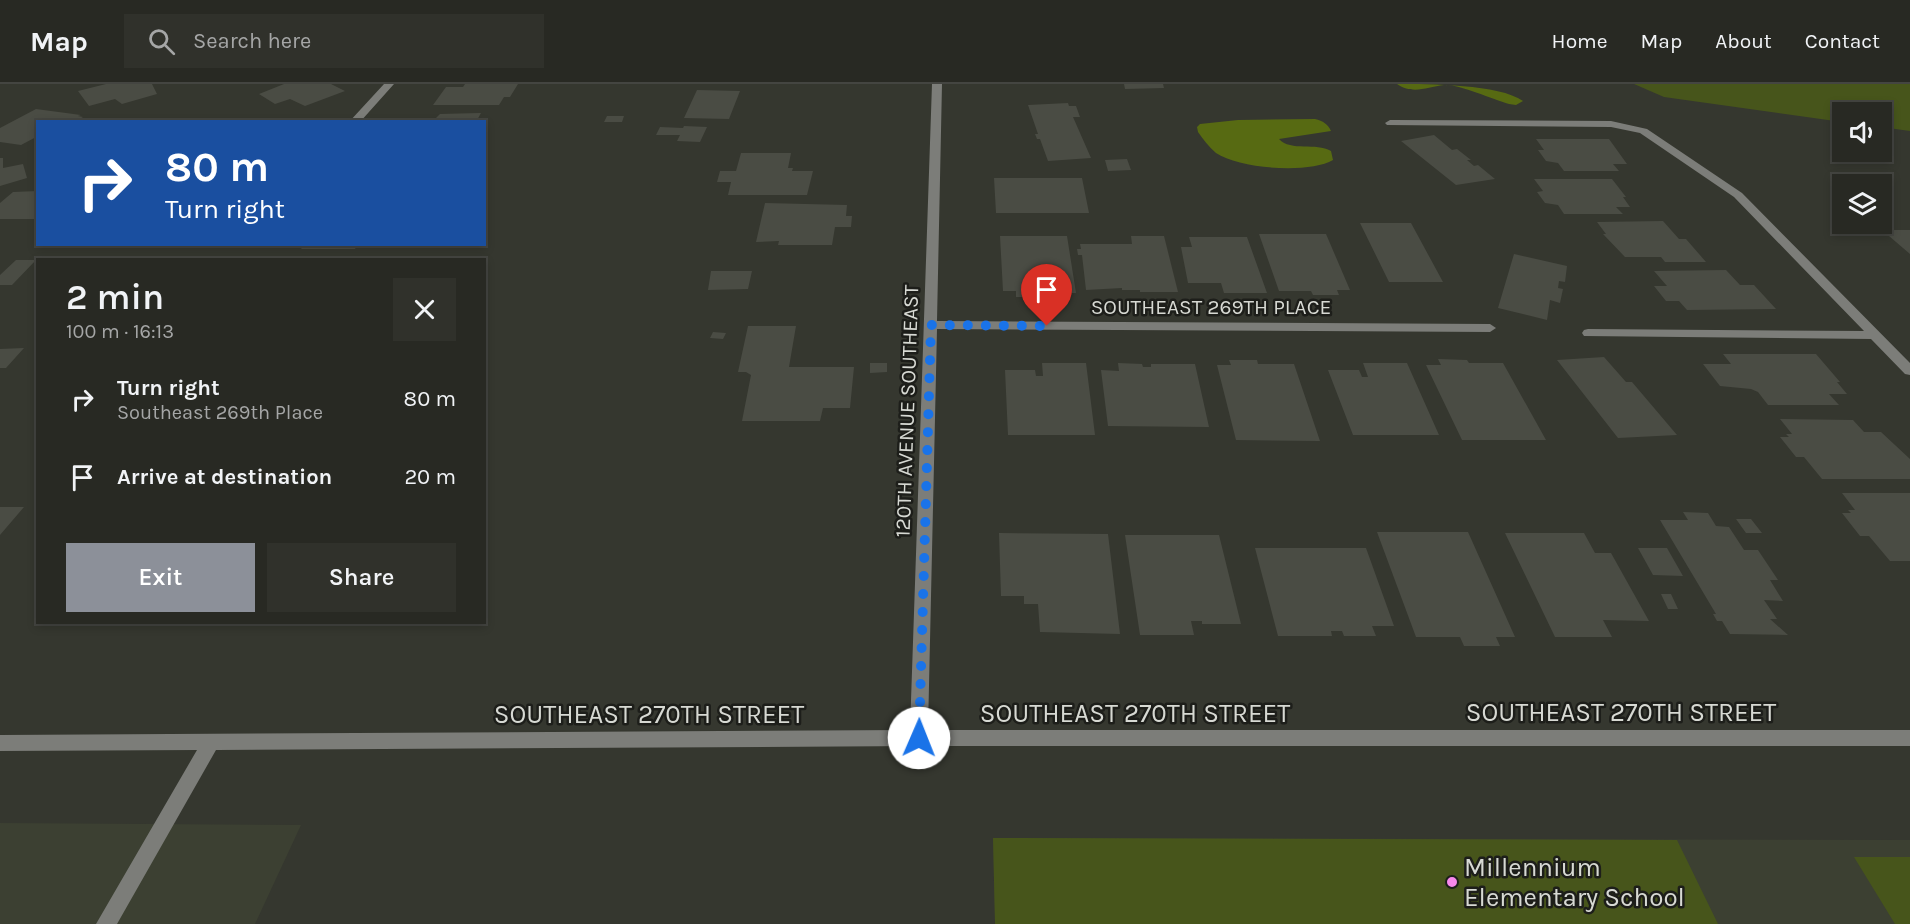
<!DOCTYPE html>
<meta charset="utf-8">
<style>
:root{--surface:#282923;--page:#30312b;--text:#f1f3f6;--muted:#a5a6a6;--line:#444541;--accent:#8c9099}
body{margin:0;font-family:Karla,sans-serif;background:var(--page);color:var(--text);height:100vh;display:flex;flex-direction:column;font-size:22px;white-space:nowrap}
*{box-sizing:border-box;margin:0}
p{font-size:20px;color:var(--muted)}
.icon{flex:none;width:33px;height:33px;fill:none;stroke:currentColor;stroke-width:2;stroke-linecap:round;stroke-linejoin:round}
.map{position:relative;flex:1;overflow:hidden}
.panel{position:absolute;left:36px;top:174px;width:450px;height:366px;display:flex;flex-direction:column;background:var(--surface);border-radius:0px;box-shadow:0 3px 9px #0003,0 0 0 2px var(--line)}
.panel>*{flex:none}
.top-card{position:absolute;left:36px;top:36px;width:450px;height:126px;border-radius:0px;box-shadow:0 3px 9px #0003,0 0 0 2px var(--line);background:#1a4fa0;color:#fff;overflow:hidden}
.tools{position:absolute;left:1832px;top:18px;display:grid;gap:12px}
.tools a{display:grid;place-items:center;width:60px;height:60px;border-radius:0px;background:var(--surface);box-shadow:0 3px 9px #0003,0 0 0 2px var(--line);font-size:30px}
.pin{position:absolute;display:grid;place-items:center;width:51px;height:51px;color:#fff;margin:-62px -26px;border-radius:50% 50% 50% 0;rotate:-45deg;box-shadow:0 0 6px #0007}
.pin .icon{rotate:45deg}
.me{position:absolute;width:66px;margin:-33px;rotate:1deg;stroke-linejoin:round;filter:drop-shadow(0 0 4px #0008)}
.turn{display:flex;align-items:center;gap:21px;height:126px;padding:0 30px;font-size:27px}
.turn .icon{width:78px;height:78px;stroke-width:2.5}
.turn b{display:block;font-size:42px;line-height:51px}
.round{display:grid;place-items:center;flex:none;width:63px;height:63px;border-radius:0px;background:var(--page)}
.head{display:flex;align-items:center;justify-content:space-between;height:102px;padding:0 30px}
h1{font-size:36px;font-weight:600;line-height:45px}
.cta{display:flex;gap:12px;margin-top:auto;padding:12px 30px}
.cta a{flex:1;height:69px;border-radius:0px;background:var(--accent);color:#fff;font-size:24px;font-weight:600;line-height:69px;text-align:center}
.cta a+a{background:var(--page);color:var(--text)}
ul{padding:0;list-style:none}
li{display:flex;align-items:center;gap:18px;height:78px;padding:0 30px}
li div{flex:1}
li b{display:block;font-size:22px}
li em{font-style:normal}
header{display:flex;align-items:center;gap:36px;box-sizing:border-box;height:84px;padding:0 30px;background:var(--surface);border-bottom:2px solid var(--line)}
header strong{font-size:28px}
nav{display:flex;gap:33px;margin-inline-start:auto;font-size:21px}
.search{width:420px;height:54px;background:var(--page);display:flex;align-items:center;gap:15px;box-sizing:border-box;padding:0 21px;border-radius:0px;color:var(--muted);font-size:22px}
.map>svg:first-child{display:block}
.built{fill:#3c4032}
.green{fill:#47551b}
.water{fill:#576a12}
.building{fill:#4a4c44}
.lines{fill:none;stroke-linecap:round;stroke-linejoin:round}
.minor{fill:#7c7d79;fill-rule:evenodd}
.route{stroke:#1a73e8;stroke-width:10;stroke-dasharray:0 18}
.poi-dot{fill:#f888eb;stroke:#1d1e1a;stroke-width:2}
.labels{text-anchor:middle;stroke-width:5;stroke-linejoin:round;paint-order:stroke}
.street-label{font-size:21px;fill:#d7d9d3;stroke:#1d1e1a}
.near-street-label{font-size:26px;fill:#d7d9d3;stroke:#1d1e1a}
.near-poi-label{font-size:26px;fill:#d7d9d3;stroke:#1d1e1a;text-anchor:start}
</style>
<header>
<strong>Map</strong>
<div class="search"><svg class="icon" aria-label="search" viewBox="0 0 24 24"><circle cx="10" cy="10" r="6"/><path d="M15 15l6 6"/></svg>Search here</div>
<nav><a>Home</a><a>Map</a><a>About</a><a>Contact</a></nav>
</header>
<div class="map">
<svg width="1910" height="840" viewBox="0 0 1910 840">
<rect width="100%" height="100%" fill="#35372f"/>
<!-- built -->
<path class="built" d="M0 739 301 741 255 840H0Z
M993 754 1910 756V840H995Z"/>
<!-- green -->
<path class="green" d="M1634 0H1910V47L1881 43V28H1842V38L1664 13Z
M993 754 1677 756 1718 840H995Z
M1854 773H1910V840H1895Z"/>
<!-- water -->
<path class="water" d="M1397 0C1430 0 1499 0 1523 17L1516 21 1509 20C1492 15 1459 0 1444 1 1427 3 1413 11 1397 0Z
M1315 35C1323 37 1328 40 1331 47L1279 55C1291 68 1316 58 1331 67L1333 76C1309 90 1240 85 1216 69 1209 63 1203 55 1198 48L1197 43 1200 40 1238 36Z"/>
<!-- building -->
<path class="building" d="M106 0H152L157 10 122 20 115 15 89 22 78 7Z
M284 0H331L345 7 305 22 290 15 275 20 259 10Z
M465 0H518L510 13H504L499 21H433L446 3H463Z
M1124 0H1163L1164 4 1125 5Z
M697 6 740 7 729 35 684 34Z
M1068 19 1069 22H1076L1080 33H1073L1091 74 1048 77 1040 55H1037L1035 50H1038L1028 21Z
M36 25 81 31 78 32 83 33 75 38H38V52L21 61 0 58V44Z
M481 29 476 38H432L440 30Z
M607 32H624L622 38H604Z
M684 42 707 43 700 58 677 57 680 51H656L660 43 683 44Z
M1434 51 1452 66 1457 65 1471 76H1467L1474 82 1478 81 1495 95 1456 101 1401 57Z
M1536 55H1609L1627 80H1613L1619 87H1564L1558 79 1546 77 1538 66H1544Z
M741 69H791L788 84H793L792 87H813L807 111H728L731 98H717L720 87H736Z
M0 74H3V84L23 80 27 94 0 102Z
M1127 75 1131 86 1108 87 1105 76Z
M994 94H1082L1089 129H996Z
M1534 95H1612L1626 113H1623L1630 123H1616L1623 130H1564L1558 121 1545 119 1537 108 1543 107Z
M38 107V135H0V119L13 108Z
M765 119 847 121 846 132H852L851 143H835L832 161H778L779 157 756 158Z
M1663 137 1679 155H1686L1706 178H1665L1661 173H1625L1603 150H1606L1597 138Z
M1360 139H1411L1443 198H1389Z
M1882 146H1910V170Z
M1259 150H1326L1350 206H1337L1339 211H1313L1311 207H1279Z
M1000 152H1067L1076 209H1042L1043 213H1016V207H1003Z
M1131 152H1164L1178 208H1140V206H1122V204L1086 206 1082 171H1078L1077 165H1081L1080 160H1132Z
M1189 153H1247L1267 209H1224L1221 199H1188L1181 163H1192Z
M305 160H358L355 165H301Z
M1514 170 1567 182 1565 198 1559 197 1558 204 1563 205 1560 219 1550 216 1547 236 1498 224Z
M16 176H36L12 201H0V191Z
M1726 186 1740 201H1754L1776 225 1687 226 1679 217H1666L1654 202H1667L1654 187Z
M711 187H752L748 205 708 206Z
M748 242H796L789 283H854L850 324H823L820 337H742L751 291 746 288H738Z
M713 248 726 249 723 255 710 254Z
M24 264 6 284H0V265Z
M1723 270H1816L1840 298H1837L1847 310H1829L1839 321H1768L1758 308 1751 305 1720 302 1703 280H1731Z
M1604 273 1626 298H1632L1677 351 1618 354 1557 276Z
M1438 275 1467 276 1469 279H1503L1546 356H1462L1426 281H1441Z
M1229 276H1257L1258 280H1294L1320 357 1236 356 1217 281H1231Z
M870 279H887V288L870 289Z
M1042 279H1086L1095 351H1008L1005 286H1035L1036 292H1043Z
M1118 279 1142 280 1143 283H1151V280H1195L1209 343 1108 342 1101 286 1119 287Z
M1363 279H1407L1439 351H1353L1328 286H1359L1362 293H1368Z
M1780 335 1853 336 1864 348H1881L1910 375V395H1822L1804 373H1796L1780 353H1789L1786 350H1792Z
M1842 409H1910V477H1890L1869 452H1860L1842 429H1851L1848 426H1855Z
M0 423H24L0 451Z
M1683 428 1708 429 1716 442 1729 443 1744 466H1758L1778 496H1770L1783 517 1764 516 1777 535H1770L1788 551 1730 550 1722 537H1717L1713 530H1716L1660 436H1688Z
M1736 435H1751L1762 449H1746Z
M1377 448H1468L1515 553H1496L1500 562H1464L1460 553H1416Z
M999 449 1108 450 1120 550 1040 548 1038 520H1024V512H1001Z
M1505 449H1584L1595 469H1611L1649 537 1603 536 1612 553H1555Z
M1125 451H1219L1241 540H1202V537H1191L1194 551H1140Z
M1255 464H1366L1394 542H1372L1376 552H1344L1342 547H1331L1332 552H1278Z
M1638 464H1667L1683 492 1653 491Z
M1661 510H1671L1678 525H1668Z"/>
<g class="lines">
<!-- minor -->
<path class="minor" d="M384 0H394L360 38H349Z
M932 0H942L937 237 1490 240 1496 244 1490 248 937 245 928 646H1910V662H919L216 666 117 840H96L197 666 0 667V651L910 646Z
M1390 36 1611 37 1647 45 1742 109 1910 279V291L1905 290 1871 255 1584 252 1582 249 1584 246 1588 245 1864 247 1734 113 1640 49 1611 43 1387 41 1385 39Z"/>
</g>
<g class="lines">
<!-- route -->
<path class="route" d="M919 654 931 241 1047 242"/>
</g>
<!-- markers -->
<circle class="poi-dot" cx="1452" cy="798" r="6"/>
<g class="labels">
<!-- street labels -->
<g class="street-label">
<text x="1211" y="230">SOUTHEAST 269TH PLACE</text>
<text transform="translate(907 327) rotate(-88)" y="7">120TH AVENUE SOUTHEAST</text>
</g>
<!-- near-street labels -->
<g class="near-street-label">
<text x="1621" y="637">SOUTHEAST 270TH STREET</text>
<text x="1135" y="638">SOUTHEAST 270TH STREET</text>
<text x="649" y="639">SOUTHEAST 270TH STREET</text>
</g>
<!-- near-poi labels -->
<g class="near-poi-label">
<text x="1464" y="792">Millennium<tspan x="1464" dy="30">Elementary School</tspan></text>
</g>
</g>
</svg>
<div class="tools">
<a><svg class="icon" aria-label="sound" viewBox="0 0 24 24"><path d="M4 9h4l5-4v14l-5-4H4zM17 9q2 3 0 6"/></svg></a>
<a><svg class="icon" aria-label="layers" viewBox="0 0 24 24"><path d="M12 4l9 5-9 5-9-5zM3 14l9 5 9-5"/></svg></a>
</div>
<div class="pin" style="left:1047px;top:242px;background:#d93025"><svg class="icon" aria-label="arrive" viewBox="0 0 24 24"><path d="M6 21V4h12l-3 4 3 4H6"/></svg></div>
<svg class="me" style="left:919px;top:654px" viewBox="-20 -20 40 40"><circle r="19" fill="#fff"/><path d="M0-13L10 11 0 6-10 11z" fill="#1a73e8"/></svg>
<div class="top-card">
<div class="turn"><svg class="icon" aria-label="right" viewBox="0 0 24 24"><path d="M7 20v-9h11M14 6l5 5-5 5"/></svg><div><b>80 m</b>Turn right</div></div>
</div>
<section class="panel">
<div class="head"><div><h1>2 min</h1><p>100 m · 16:13</p></div><a class="round"><svg class="icon" aria-label="close" viewBox="0 0 24 24"><path d="M6 6l12 12M18 6L6 18"/></svg></a></div>
<ul>
<li><svg class="icon" aria-label="right" viewBox="0 0 24 24"><path d="M7 20v-9h11M14 6l5 5-5 5"/></svg><div><b>Turn right</b><p>Southeast 269th Place</p></div><em>80 m</em></li>
<li><svg class="icon" aria-label="arrive" viewBox="0 0 24 24"><path d="M6 21V4h12l-3 4 3 4H6"/></svg><div><b>Arrive at destination</b></div><em>20 m</em></li>
</ul>
<div class="cta"><a>Exit</a><a>Share</a></div>
</section>
</div>
